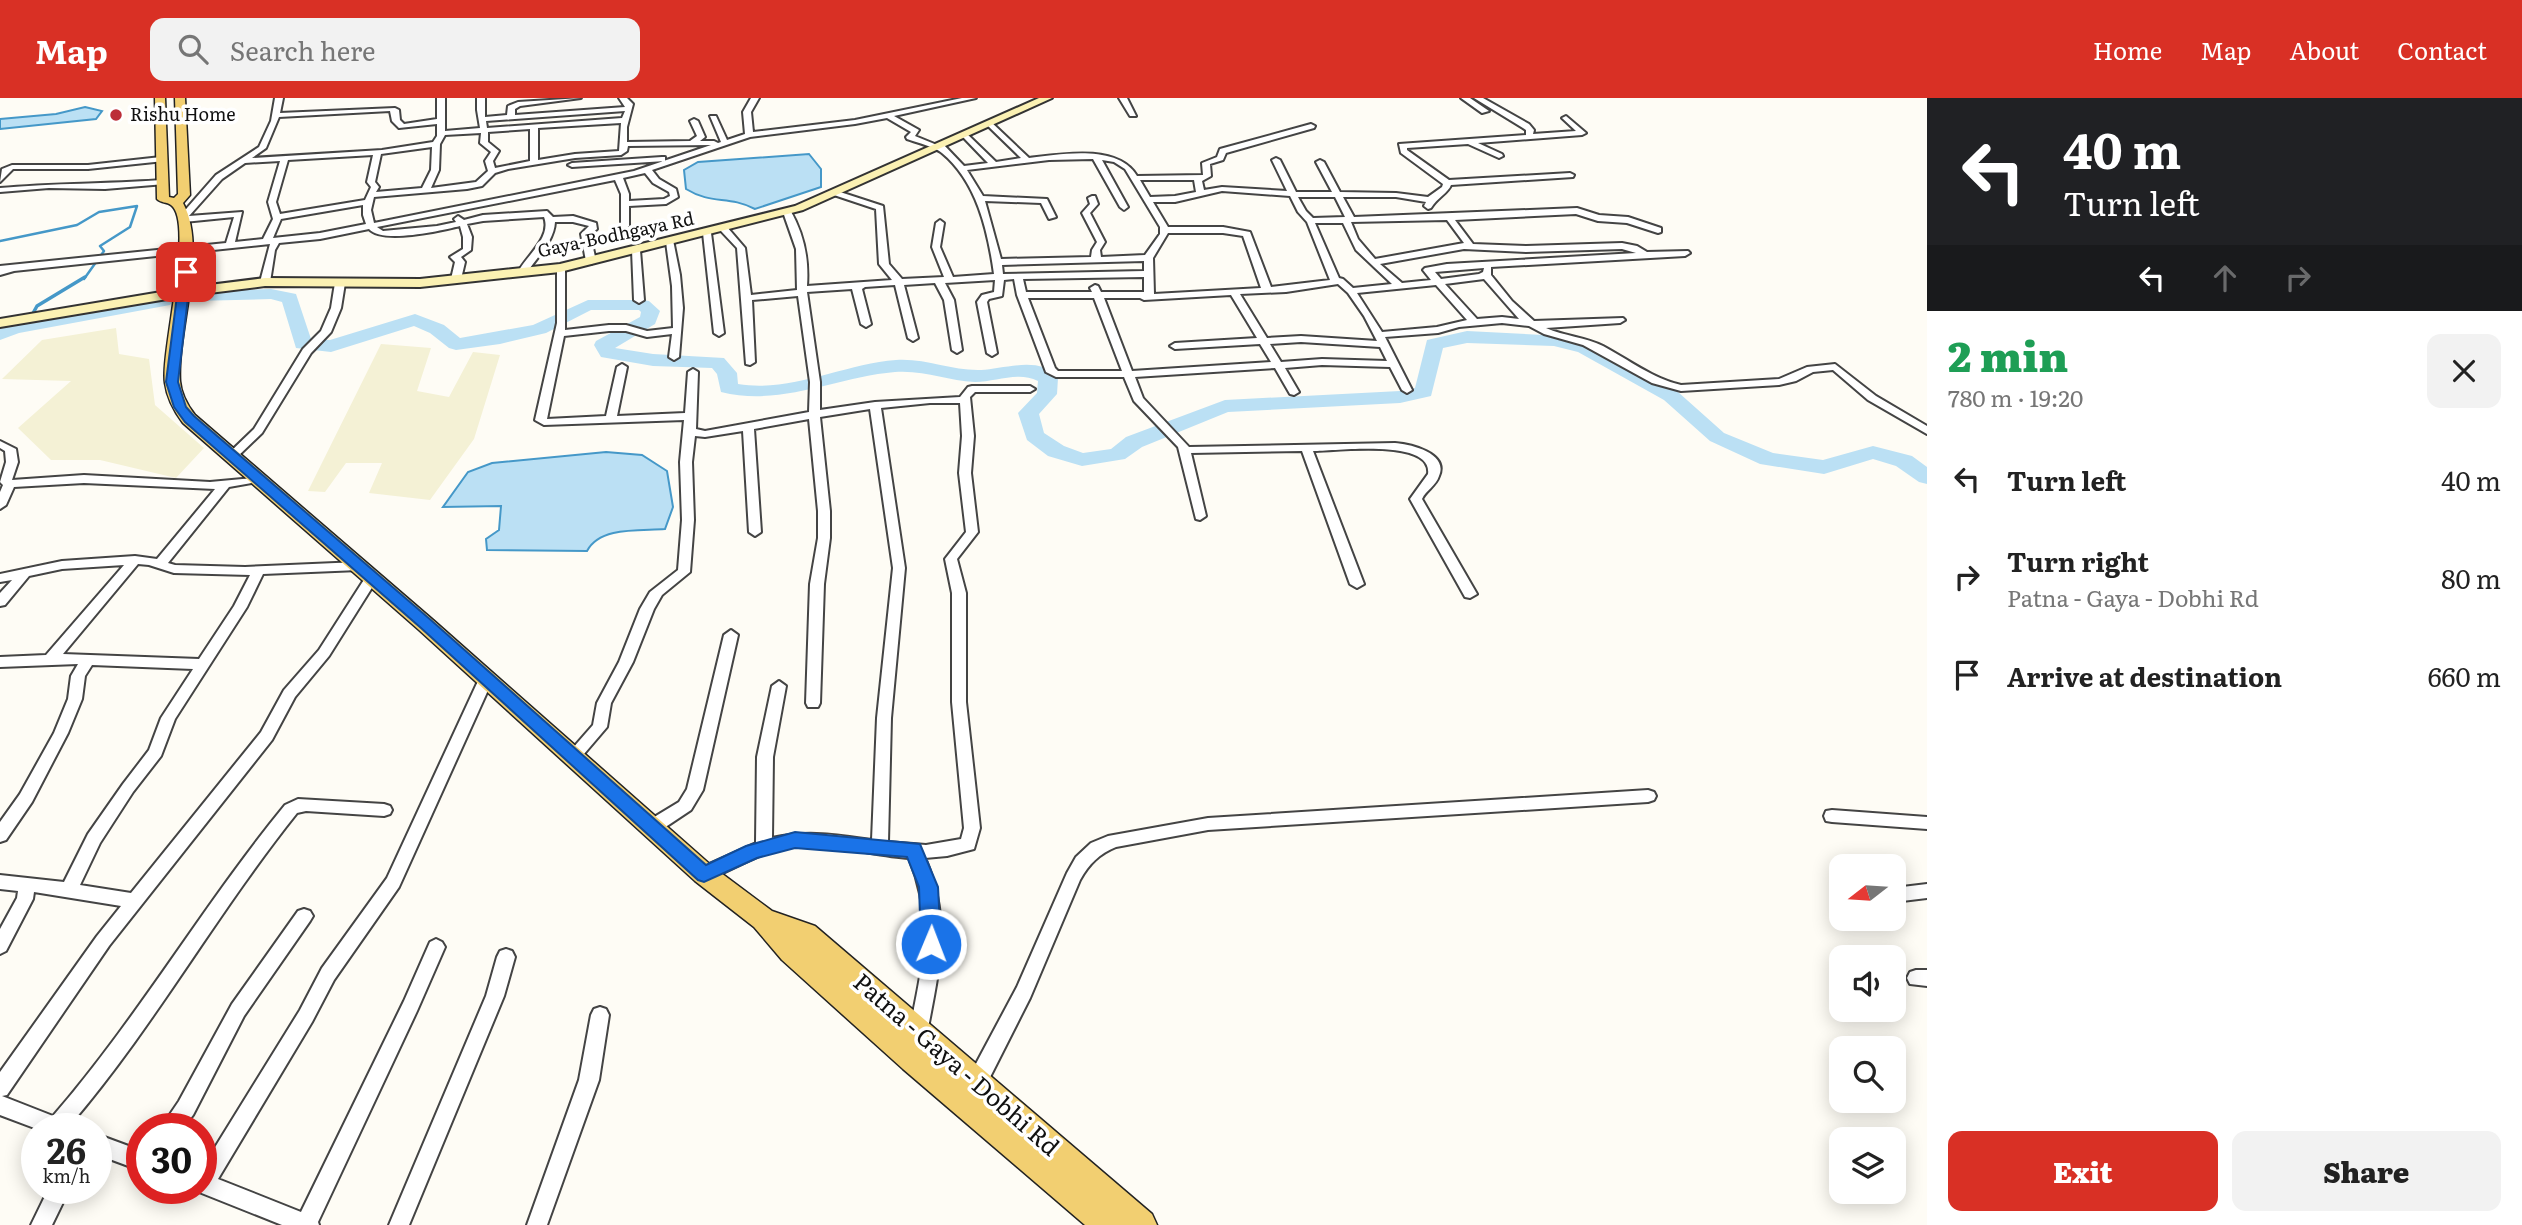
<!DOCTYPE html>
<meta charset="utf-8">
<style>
:root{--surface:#fff;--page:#f2f2f2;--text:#222;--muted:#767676;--accent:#d93025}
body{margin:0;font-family:Literata,serif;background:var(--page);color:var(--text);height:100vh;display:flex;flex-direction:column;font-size:26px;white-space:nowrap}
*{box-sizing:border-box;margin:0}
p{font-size:23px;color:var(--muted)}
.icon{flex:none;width:38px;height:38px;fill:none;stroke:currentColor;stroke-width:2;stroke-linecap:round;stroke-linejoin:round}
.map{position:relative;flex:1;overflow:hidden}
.drawer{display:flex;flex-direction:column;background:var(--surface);width:595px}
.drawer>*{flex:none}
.hud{background:#202124;color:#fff;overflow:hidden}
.needle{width:46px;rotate:253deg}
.tools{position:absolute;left:1829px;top:756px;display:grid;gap:14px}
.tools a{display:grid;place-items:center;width:77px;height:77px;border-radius:14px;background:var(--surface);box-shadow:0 4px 18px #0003;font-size:35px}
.speed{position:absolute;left:21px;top:1015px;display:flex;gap:14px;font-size:35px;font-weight:700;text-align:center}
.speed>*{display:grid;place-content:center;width:91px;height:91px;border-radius:50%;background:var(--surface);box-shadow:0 4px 18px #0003;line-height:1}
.speed small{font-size:18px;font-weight:400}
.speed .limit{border:10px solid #d22;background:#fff;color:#111}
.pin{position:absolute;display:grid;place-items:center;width:60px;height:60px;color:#fff;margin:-30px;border-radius:14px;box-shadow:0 4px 10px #0006}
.me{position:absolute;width:77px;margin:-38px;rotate:1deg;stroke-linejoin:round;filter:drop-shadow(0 0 5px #0008)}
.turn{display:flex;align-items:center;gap:24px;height:147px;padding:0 21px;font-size:32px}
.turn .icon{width:91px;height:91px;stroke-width:2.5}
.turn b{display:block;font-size:49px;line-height:60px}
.lanes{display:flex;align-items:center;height:66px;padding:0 21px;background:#0003;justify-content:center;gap:35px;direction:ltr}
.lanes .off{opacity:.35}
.round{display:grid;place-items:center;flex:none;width:74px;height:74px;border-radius:14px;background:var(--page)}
.summary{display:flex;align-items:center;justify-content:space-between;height:119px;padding:0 21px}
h1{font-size:42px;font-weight:800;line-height:52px;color:#1e9e55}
.action{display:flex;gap:14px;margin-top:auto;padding:14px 21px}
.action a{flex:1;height:80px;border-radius:14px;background:var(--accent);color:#fff;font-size:28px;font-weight:800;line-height:80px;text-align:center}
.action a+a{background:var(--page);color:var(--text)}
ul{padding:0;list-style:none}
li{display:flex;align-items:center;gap:21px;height:98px;padding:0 21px}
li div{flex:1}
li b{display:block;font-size:26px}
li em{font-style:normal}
header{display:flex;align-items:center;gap:42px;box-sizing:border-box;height:98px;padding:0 35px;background:var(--accent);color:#fff}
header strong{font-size:33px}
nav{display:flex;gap:38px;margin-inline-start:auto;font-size:24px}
.search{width:490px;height:63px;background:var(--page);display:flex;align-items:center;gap:18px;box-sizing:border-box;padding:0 24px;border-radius:14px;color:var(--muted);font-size:26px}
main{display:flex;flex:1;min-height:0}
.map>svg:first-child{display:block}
.farmland{fill:#f4f1d5}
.water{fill:#bbe0f4;stroke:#4598c8;stroke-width:2}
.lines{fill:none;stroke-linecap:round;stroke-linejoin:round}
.stream-far1{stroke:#4598c8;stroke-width:2.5}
.stream{stroke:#4598c8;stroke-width:3.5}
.river{fill:#bbe0f4;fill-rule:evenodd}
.street-casing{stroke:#444;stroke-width:4}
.secondary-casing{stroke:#333;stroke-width:4}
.primary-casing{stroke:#222;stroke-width:3}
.street{fill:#fff;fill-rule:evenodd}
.secondary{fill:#fbf1b3;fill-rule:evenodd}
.primary{fill:#f2cf71;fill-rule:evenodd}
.route{fill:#1a73e8;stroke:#114b97;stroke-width:2}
.poi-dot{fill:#bc2d38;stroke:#fff;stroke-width:2.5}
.labels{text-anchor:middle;stroke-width:7;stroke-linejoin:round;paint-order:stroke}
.far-poi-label{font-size:18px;fill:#111;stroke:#fff;text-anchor:start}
.far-street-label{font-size:18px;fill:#111;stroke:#fff}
.near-street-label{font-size:24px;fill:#111;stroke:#fff}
</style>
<header>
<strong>Map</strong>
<div class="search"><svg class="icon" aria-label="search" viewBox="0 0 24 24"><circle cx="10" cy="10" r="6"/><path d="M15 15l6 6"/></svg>Search here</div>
<nav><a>Home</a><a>Map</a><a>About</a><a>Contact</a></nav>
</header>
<main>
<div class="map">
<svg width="1927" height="1127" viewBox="0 0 1927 1127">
<rect width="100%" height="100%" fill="#fefcf5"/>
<!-- farmland -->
<path class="farmland" d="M116 230 119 256 149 261 155 307 204 350 176 380 100 362H51L18 330 71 283 2 281 42 242Z
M381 246 431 250 417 293 449 299 473 254 500 257 474 341 430 402 369 395 382 365H346L325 394 308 393Z"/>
<!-- water -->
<path class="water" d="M85 9 102 13 96 21 0 31V21L56 16Z
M809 56 821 71V89L755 111C728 97 712 107 686 91L684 72 698 64Z
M606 354 642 357 667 373 673 409 665 431C641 433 600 428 587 453L487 452 486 441 499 432 501 408 443 409 468 374 492 365Z"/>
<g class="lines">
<!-- stream-far1 -->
<path class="stream-far1" d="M0 143 77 127 99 114 137 108 130 129 100 148 104 153 84 181"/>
<!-- stream -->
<path class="stream" d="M26 228 37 208 85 179"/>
<!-- river -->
<path class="river" d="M271 191 296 196 311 241 330 242 415 216 444 227 460 240 533 227 588 202H643L649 203 660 213 655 226 615 250 653 256 724 260 737 275 738 286C792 295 843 266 896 262 926 260 952 273 981 272 1004 271 1041 257 1058 280L1057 296 1039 316 1044 335 1064 348 1083 355 1111 351 1126 339 1225 302 1400 293 1415 290 1427 242 1467 233 1562 238 1592 246 1678 294 1724 335 1773 355 1823 362 1873 348 1912 358 1927 369V386L1919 384 1896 368 1873 361 1824 376 1760 366 1710 343 1664 302 1578 254 1554 248 1467 245 1443 250 1431 298 1400 305 1228 314 1142 349 1125 361 1082 368 1048 358 1027 342 1018 315 1037 295 1038 283C1018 273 996 284 975 284 947 283 926 272 895 274 835 279 782 309 721 294L717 276 712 270 653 268 601 259 594 247 596 243 640 219 641 214 639 212H591L546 235 500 246 456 252 449 250 430 235 414 228 331 254 296 250 282 204 271 201 195 203 186 198 195 193Z
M164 198 173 203 170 207 19 235 0 242V229L7 226Z"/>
<defs>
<path id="street" d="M275 0H283L280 15 395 10 399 12 400 22 404 26 437 21V0H445V33L480 30 477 12V0H485V19L507 17 508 8 518 4 581 0 520 8 515 11V17L625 9 619 0H627L633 6 627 29V44L690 43 697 38 690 23 694 21 698 23 705 39 700 43H714L718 45 721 44 710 18H716L727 42 745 36 743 14 751 0H759L751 14 753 34 855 22 962 0H976L894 18 919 32 915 38 937 47 943 46 964 68 988 65 962 38 961 36 965 34 996 64 1021 60 987 27 986 25 990 23 1029 60C1062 56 1118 46 1137 78L1203 77 1202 65 1217 59 1220 51 1311 26 1315 28 1314 30 1226 55 1223 62 1210 66 1211 78 1202 83 1204 92 1222 89 1287 93 1272 62 1276 60 1280 62 1296 94H1332L1316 64 1320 62 1324 64 1340 94 1396 95 1428 99 1442 89 1443 86 1401 55 1399 46 1526 37V32L1523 30 1474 0H1483L1529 26 1534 32 1533 36 1576 33 1562 20 1566 18 1586 35 1582 37 1478 45 1502 56 1503 58 1499 60 1468 46 1407 50V52L1449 82 1570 75 1574 77 1573 79 1451 87C1448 95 1437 100 1431 110L1428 111 1424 108 1426 104 1396 99H1343L1354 119 1577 110 1599 117 1628 119 1661 130V134L1658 135 1627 125 1598 123 1576 116 1455 122 1473 146 1526 148 1622 145 1637 148 1647 154 1688 153 1690 155 1685 158 1491 169V177L1512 203 1534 223 1623 220 1625 222 1620 225 1546 230C1564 238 1585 239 1603 248 1629 262 1652 280 1681 287L1779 281 1807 269 1835 266 1876 298 1927 328V336L1868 302 1833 272 1813 274 1796 283 1779 287 1681 293 1652 285 1583 247 1544 236 1529 228 1502 225 1459 229 1438 235 1385 239 1412 292 1407 295 1402 292 1390 269 1322 267 1285 270 1299 294 1294 297 1290 296 1275 270 1135 279 1143 300 1189 349 1395 345C1410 346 1449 355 1439 378 1436 388 1426 392 1422 401L1477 496 1470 500 1465 499 1410 401 1428 376C1433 340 1336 353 1313 353L1364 486 1357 490 1350 486 1302 353 1191 355 1206 418 1200 422 1196 421 1178 349 1134 303 1124 279H1056L1046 274 1017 197 1014 181 1004 182 1002 198 989 201 987 204 997 255 992 258 987 255 977 204 982 197 994 194 995 182 945 185 954 202 962 252 957 255 952 252 944 202 935 185 904 187 918 240 913 243 908 240 895 187 865 189 862 191 871 226 866 229 861 226 852 191 807 194 820 284V312L875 304 960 299 968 289 972 288H1030L1035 291 1030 294H975L970 299 974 338 971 375 978 434 957 461 966 495V604L980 730 974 751 947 758 925 760C952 822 939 872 927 935L925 941 918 944 911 941 909 935C922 870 935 823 909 760 868 757 826 742 784 750 756 756 731 773 704 783L698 781 696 776 698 771 756 745 757 659 772 588 779 583 786 588 773 659 772 740C806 732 839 737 872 742L877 620 893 470 870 311 820 319 830 413V440L824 486 820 605 818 609H808L806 605 810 486 818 440V413L809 321 754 331 761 434 755 438 749 434 743 333 705 339 695 338 692 364 694 422 690 474 662 497 654 511 633 564 611 605 607 629 578 663H568L565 659 593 627 597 605 619 564 640 511 650 494 678 472 682 422 680 364 684 322 544 327 535 322 557 225V168L565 170V232L609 227H626L647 233 673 230 672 188 666 144 673 142 680 177 683 210 679 259 674 262 669 259 672 236 647 239 626 233H609L564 238 547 321 606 318 617 269 622 266 627 269 617 318 685 315 688 274 693 271 698 274 696 331 705 333 809 314 810 284 798 198 752 202 755 264 750 267 746 266 737 150 721 133V129H727L745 150 751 197 797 192 796 151 783 114 787 111 790 112C804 136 809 161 807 188L892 182 879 166 876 111 834 97V93H837L883 108 889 166 902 181 944 179 932 149 936 125 940 122 944 125 940 149 953 179 994 176C988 133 977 84 942 55 935 49 918 45 907 41L906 39 911 34 887 20 855 26 750 39 652 72 659 81 676 91 678 99 666 106 629 108V128L625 131 621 128V96L615 82 377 129 383 133 437 128 456 124 454 121 458 118 464 122 483 117 547 113 553 119 573 118 596 125 597 131 590 137 596 163 591 166 586 163 581 136 589 128 573 124H555C554 144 536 160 526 176H520L518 174C527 157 552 139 544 119L483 123 467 126 472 139 471 152 461 159 465 164 461 181 456 184 451 181 455 164 450 159 463 151V139L460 128C440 133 382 146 369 131L320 141 279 145 275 152 270 184 265 187 260 184 270 146 14 173 0 177V168L226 145 234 119 184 124 181 123 180 118 216 77 259 49 271 23ZM390 13 392 23 399 30 437 26V38L433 44 382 52 252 60 266 50 279 19ZM625 13 622 20 487 30 486 23ZM621 25 619 53 575 56 538 62V30ZM530 31V63L495 70 493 63 499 53 488 44V34ZM481 35 480 45 491 54 485 63 488 73 476 84 431 90 439 72 440 46 445 37ZM711 47 634 73 374 125 371 112 374 99 467 91 482 88 495 75 508 71 575 60 621 57 627 53 628 48ZM432 49 431 72 422 90 376 94 379 89 375 84 381 56ZM373 57 367 84 371 89 365 102 280 116 276 104 288 62ZM1093 61 1120 109 1124 112 1128 109 1102 62 1114 64 1125 71 1160 129V136L1145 157 1101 159 1100 152 1105 144 1090 115 1098 106 1095 98H1092L1088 100 1090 106 1082 115 1097 144 1092 152 1091 159 1001 161 985 103 1041 105 1049 121 1056 119 1047 101 983 98 967 72 1049 62ZM280 63 268 104 273 121 263 141 235 144 242 114 189 118 222 81 245 65ZM645 75 653 85 669 94 670 98 664 101 629 103V96L623 80ZM1140 82H1194L1196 94 1175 98 1150 99ZM1222 93 1290 98 1298 114 1307 124 1330 182 1271 189 1250 134 1223 129H1168L1153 104H1175ZM1298 99H1335L1345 119 1313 120 1306 113ZM363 107V117L366 126 320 135 273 140 281 121ZM1447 122 1464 145 1375 161 1358 141 1351 124ZM1315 125H1343L1356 152 1392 186 1353 190 1343 181 1339 180ZM1168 135H1223L1243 138 1261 190 1154 196 1153 160ZM1464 151 1526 154 1622 151 1636 155 1447 166 1425 170 1423 172 1431 182 1402 185 1380 166ZM1144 163V173L1003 176 1002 167ZM1484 170 1483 174 1479 176 1441 181 1435 174ZM1144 179V194H1101L1098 188 1095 187 1090 190 1092 194H1026L1023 181ZM1484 181 1519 221 1502 219 1477 221 1445 186ZM1338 186 1348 195 1364 218 1377 243 1301 238 1267 240 1240 196 1286 194ZM1436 187 1467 222 1437 229 1382 234 1357 195ZM1231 197 1257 240 1175 245 1170 248 1175 251 1260 246 1271 264 1132 273 1104 200H1140L1144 202ZM1028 200H1094L1122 273H1058L1055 270ZM1301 244 1380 249 1387 263 1322 261 1281 264 1270 246ZM930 305H960L962 338 959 375 966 434 945 461 952 495V604L964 730 961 741 926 747 888 744 891 620 905 470 881 310Z
M1119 0H1127L1136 18H1130Z
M1461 0H1470L1489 13 1482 15Z
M161 59H164V63L88 71H13L0 84 2 71 12 67H88Z
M662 59H665V63L572 69 568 67 572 65Z
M162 82 166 84 165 86 105 91 49 90 0 94V90C54 85 108 86 162 82Z
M707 132 711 135 724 235 719 238 714 235 703 135Z
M636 149 640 152 644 202 639 205 634 202 632 152Z
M340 182 345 185 341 210 331 234 311 255 262 335 237 359H229V355L254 331 303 251 321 233 331 210 335 185Z
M0 343 16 351 18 364 12 382 84 377 210 384 263 379V383L229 389 168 465 175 467 245 469 359 464 365 468 359 472 263 476 247 509 175 621 161 658 133 694 100 745 80 787 131 795 261 634 284 592 319 552 367 477H377L378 480 329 558 295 599 272 642 109 848 7 997 2 998 53 1018C138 920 203 807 285 707L298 701 384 706 390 708 392 712 390 716 384 718 306 713 297 715C216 816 154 929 70 1027L72 1031H37L0 1017V974L97 838 121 808 34 794 33 801 6 853 0 856V831L17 800 18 793 0 791V777L64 784 88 736 123 686 149 652 161 620 193 571 92 567 85 578 82 601 68 635 32 704 6 742 0 744V724L20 696 54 635 68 601 71 578 78 566 0 569V559L46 557 124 467 62 471 29 478 5 507 0 508V495L12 482 0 484V476L62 463 135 458 157 461 215 391 84 385 14 389 6 407 0 411V394L3 387 0 384 6 364 5 353 0 350ZM138 466 149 467 174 475 250 477 234 508 199 561 63 556Z
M731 532 738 537 703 692 691 712 658 734 652 735 646 734 644 729 646 724 679 704 687 691 724 537Z
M486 576 493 581 399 789 334 882 312 924 218 1081 301 1114 404 903 430 844 436 841 442 844 445 849 417 913 318 1124 319 1127H282L194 1092 193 1090H201V1072L300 912 322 870 387 780 479 581Z
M1648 692 1654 694 1656 698 1654 702 1648 704 1208 732 1116 749C1099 756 1089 766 1080 782L1030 900 984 991 977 993 970 991 967 984 970 977 1017 889 1067 775 1076 759 1091 745 1108 738 1208 720Z
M1832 712 1927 719V731L1832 724 1826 723 1824 718 1826 713Z
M1927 786V800L1894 804V790Z
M304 811 310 813 313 818 310 823 244 918 193 1017 182 1031H160L179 1003 232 906 298 813Z
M506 851 512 853 515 859 504 898 409 1127H389L486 898 497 859 500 853Z
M1916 872H1927V888L1910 886 1907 880 1910 874Z
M600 909 606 911 609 917 599 982 547 1127H527L579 982 591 917 594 911Z
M96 1036 142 1053V1073L96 1056Z
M49 1090H70L52 1127H31Z"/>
<path id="secondary" d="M1039 0H1052L803 112 560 174 420 189 265 188 185 198 0 229V221L185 190 265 180 420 181 560 166 795 108Z"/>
<path id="primary" d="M155 0H165L169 99 174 100 178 96 175 0H185L190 97 183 105C208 151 177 233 180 283 181 295 188 308 195 317L433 522 713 769 772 813 815 828 1152 1116 1157 1127H1085L903 971 782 862 754 829 695 783 419 532 183 325C174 313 167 300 165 285 160 256 195 124 171 107 167 104 161 105 157 101Z"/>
</defs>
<!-- street casing -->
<use href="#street" class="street-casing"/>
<!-- secondary casing -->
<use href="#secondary" class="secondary-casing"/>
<!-- primary casing -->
<use href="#primary" class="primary-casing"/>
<!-- street -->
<use href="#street" class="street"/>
<!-- secondary -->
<use href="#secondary" class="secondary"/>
<!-- primary -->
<use href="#primary" class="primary"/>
</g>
<!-- route -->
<path class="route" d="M186 171 191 174 178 284 186 309 194 318 432 523 706 767 746 748 795 734 920 746 938 789 941 846 938 852 931 855 924 852 921 846 919 789 907 759 795 750 757 760 704 784 698 782 421 530 185 324 174 309 166 284 180 174Z"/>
<!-- markers -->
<circle class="poi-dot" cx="116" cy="17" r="7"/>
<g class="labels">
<!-- far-poi labels -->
<g class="far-poi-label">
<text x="130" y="23">Rishu Home</text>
</g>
<!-- far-street labels -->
<g class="far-street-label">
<text transform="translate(616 137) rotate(-12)" y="6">Gaya-Bodhgaya Rd</text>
</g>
<!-- near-street labels -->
<g class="near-street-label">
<text transform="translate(956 967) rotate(41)" y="8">Patna - Gaya - Dobhi Rd</text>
</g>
</g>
</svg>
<div class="tools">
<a><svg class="needle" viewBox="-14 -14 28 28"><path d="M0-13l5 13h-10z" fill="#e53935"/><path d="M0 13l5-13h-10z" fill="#767676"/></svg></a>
<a><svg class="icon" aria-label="sound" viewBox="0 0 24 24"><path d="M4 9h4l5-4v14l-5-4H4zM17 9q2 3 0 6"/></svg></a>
<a><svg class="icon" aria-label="search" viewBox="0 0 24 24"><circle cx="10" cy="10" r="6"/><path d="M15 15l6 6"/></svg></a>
<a><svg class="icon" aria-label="layers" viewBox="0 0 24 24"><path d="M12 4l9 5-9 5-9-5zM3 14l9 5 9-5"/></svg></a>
</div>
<div class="speed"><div>26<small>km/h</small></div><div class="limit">30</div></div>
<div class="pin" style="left:186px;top:174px;background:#d93025"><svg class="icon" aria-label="arrive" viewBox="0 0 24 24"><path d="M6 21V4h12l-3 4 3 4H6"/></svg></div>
<svg class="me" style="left:931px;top:846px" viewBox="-20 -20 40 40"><circle r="17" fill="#1a73e8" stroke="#fff" stroke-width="3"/><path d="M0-11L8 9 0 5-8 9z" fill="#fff"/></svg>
</div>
<section class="drawer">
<div class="hud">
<div class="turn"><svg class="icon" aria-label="left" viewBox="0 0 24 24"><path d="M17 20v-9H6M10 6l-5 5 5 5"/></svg><div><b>40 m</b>Turn left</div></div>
<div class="lanes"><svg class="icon" aria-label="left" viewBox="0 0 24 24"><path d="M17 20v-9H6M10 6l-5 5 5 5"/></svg><svg class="icon off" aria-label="ahead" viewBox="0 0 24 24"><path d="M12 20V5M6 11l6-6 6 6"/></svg><svg class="icon off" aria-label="right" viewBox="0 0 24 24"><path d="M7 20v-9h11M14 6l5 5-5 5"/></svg></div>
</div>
<div class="summary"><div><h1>2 min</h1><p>780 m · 19:20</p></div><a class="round"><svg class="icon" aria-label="close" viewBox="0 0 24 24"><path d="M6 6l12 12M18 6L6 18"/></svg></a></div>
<ul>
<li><svg class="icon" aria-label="left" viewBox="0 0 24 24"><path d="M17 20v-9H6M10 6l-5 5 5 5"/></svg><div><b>Turn left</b></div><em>40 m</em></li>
<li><svg class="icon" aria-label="right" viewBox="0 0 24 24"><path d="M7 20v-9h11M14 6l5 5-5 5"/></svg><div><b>Turn right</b><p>Patna - Gaya - Dobhi Rd</p></div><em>80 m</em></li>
<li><svg class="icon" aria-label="arrive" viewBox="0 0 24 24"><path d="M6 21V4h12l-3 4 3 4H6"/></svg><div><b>Arrive at destination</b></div><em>660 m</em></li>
</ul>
<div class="action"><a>Exit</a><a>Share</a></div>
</section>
</main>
